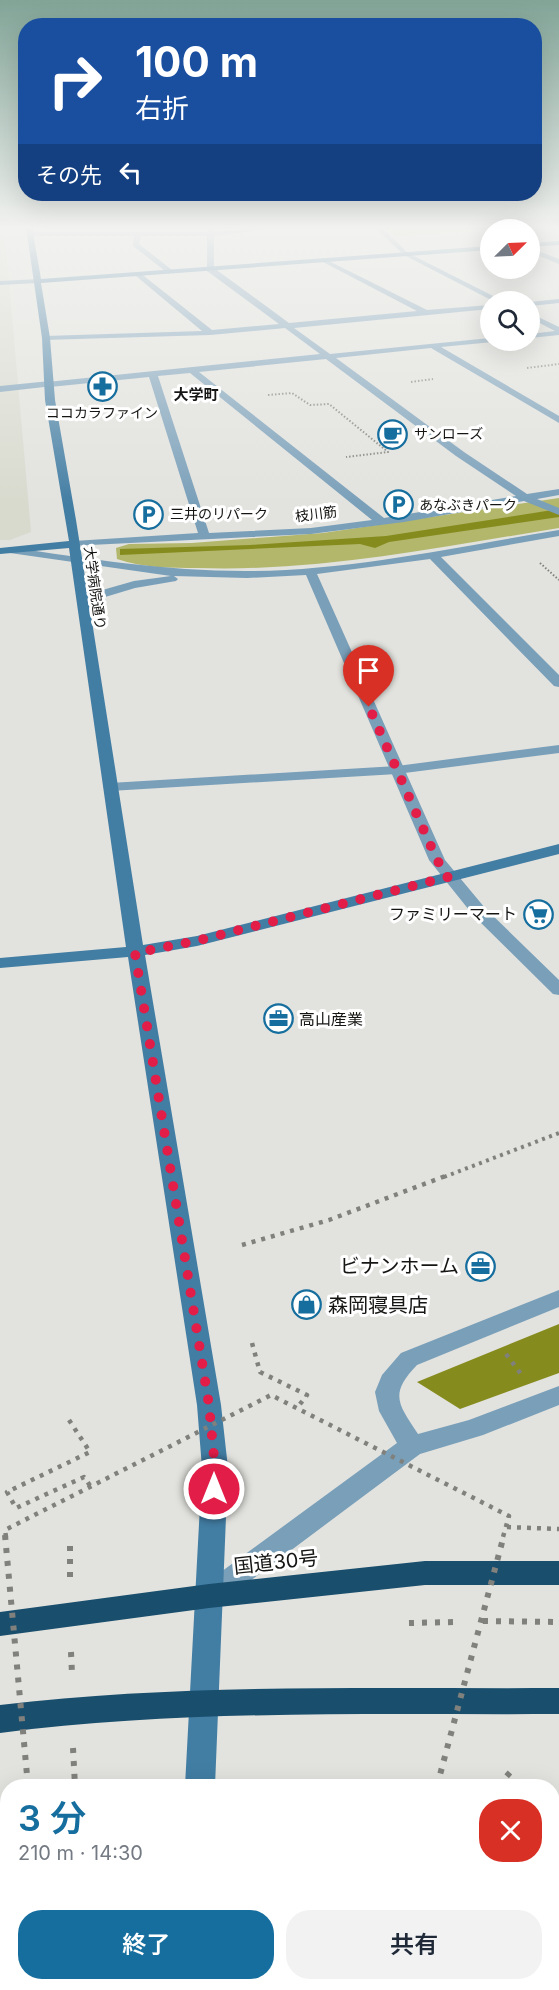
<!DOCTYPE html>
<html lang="ja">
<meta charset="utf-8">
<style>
:root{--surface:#fff;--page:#f2f2f3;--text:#1f2937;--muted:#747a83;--accent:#156e9e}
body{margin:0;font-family:Inter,"Noto Sans JP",sans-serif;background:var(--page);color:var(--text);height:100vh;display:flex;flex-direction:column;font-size:22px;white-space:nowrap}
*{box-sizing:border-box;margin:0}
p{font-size:20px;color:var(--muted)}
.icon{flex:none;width:33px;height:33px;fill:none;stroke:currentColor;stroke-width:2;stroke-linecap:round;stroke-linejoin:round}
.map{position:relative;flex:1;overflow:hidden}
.details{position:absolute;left:0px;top:1779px;width:560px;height:212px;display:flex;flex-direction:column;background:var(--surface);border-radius:24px 24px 0 0;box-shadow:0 6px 24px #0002}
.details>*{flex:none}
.banner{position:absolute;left:18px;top:18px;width:524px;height:183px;border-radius:24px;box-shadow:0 6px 24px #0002;background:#1a4fa0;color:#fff;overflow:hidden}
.needle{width:39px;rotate:66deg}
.tools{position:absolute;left:480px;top:219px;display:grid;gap:12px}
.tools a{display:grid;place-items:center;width:60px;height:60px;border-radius:50%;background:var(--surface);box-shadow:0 6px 24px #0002;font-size:30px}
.pin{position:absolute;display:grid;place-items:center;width:51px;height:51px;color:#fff;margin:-62px -26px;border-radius:50% 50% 50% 0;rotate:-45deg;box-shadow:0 0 6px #0007}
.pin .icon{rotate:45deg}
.me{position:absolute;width:66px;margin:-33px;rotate:0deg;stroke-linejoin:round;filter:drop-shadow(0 0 4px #0008)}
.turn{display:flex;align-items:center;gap:21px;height:126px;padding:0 18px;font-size:27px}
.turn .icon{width:78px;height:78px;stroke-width:2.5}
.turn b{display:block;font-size:42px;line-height:51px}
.then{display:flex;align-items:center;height:57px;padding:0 18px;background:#0003;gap:12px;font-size:22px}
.round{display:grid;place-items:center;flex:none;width:63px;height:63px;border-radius:24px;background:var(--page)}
.headline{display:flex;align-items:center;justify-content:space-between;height:102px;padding:0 18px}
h1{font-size:36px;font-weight:600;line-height:45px;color:var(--accent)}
.button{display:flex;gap:12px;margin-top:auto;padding:12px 18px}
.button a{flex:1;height:69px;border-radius:24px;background:var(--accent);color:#fff;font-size:24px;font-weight:600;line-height:69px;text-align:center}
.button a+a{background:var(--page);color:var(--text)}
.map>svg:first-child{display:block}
.built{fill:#d8dace}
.green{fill:#b2b76c}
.water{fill:#868b1d}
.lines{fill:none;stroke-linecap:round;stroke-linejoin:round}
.path-far3{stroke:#80807d;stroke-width:2;stroke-dasharray:1.5 2;stroke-linecap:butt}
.path-far2{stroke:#80807d;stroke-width:4;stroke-dasharray:3 4.5;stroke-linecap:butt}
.path-far1{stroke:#80807d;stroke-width:4.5;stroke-dasharray:4 6;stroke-linecap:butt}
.path{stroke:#80807d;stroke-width:6;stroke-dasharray:5 8;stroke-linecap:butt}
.lane{fill:#799fb9;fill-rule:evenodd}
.street{fill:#799fb9;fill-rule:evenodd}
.secondary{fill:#427da3;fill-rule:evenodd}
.highway{fill:#194e6d;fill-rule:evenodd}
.path-bridge-far1{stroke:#80807d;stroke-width:4.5;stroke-dasharray:4 6;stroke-linecap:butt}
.path-bridge{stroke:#80807d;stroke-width:6;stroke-dasharray:5 8;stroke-linecap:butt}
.route{stroke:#e11d48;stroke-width:10;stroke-dasharray:0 18}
.labels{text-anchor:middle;stroke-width:6;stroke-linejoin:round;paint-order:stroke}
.far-poi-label{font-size:14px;fill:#151513;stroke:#fff;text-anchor:start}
.far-street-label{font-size:14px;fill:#151513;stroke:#fff}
.far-neighbourhood-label{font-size:15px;font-weight:bold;fill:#151513;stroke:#fff}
.poi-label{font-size:16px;fill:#151513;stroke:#fff;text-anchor:end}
.near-poi-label{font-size:20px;fill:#151513;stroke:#fff;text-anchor:end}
.near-street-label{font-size:20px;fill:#151513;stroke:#fff}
</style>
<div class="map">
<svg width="559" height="1990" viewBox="0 0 559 1990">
<rect width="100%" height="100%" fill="#e2e2de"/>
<!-- built -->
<path class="built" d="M0 236H5L31 532 10 540H0Z"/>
<!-- green -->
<path class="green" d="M384 227H528L395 236Z
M559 498V528C440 547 319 572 198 568 170 568 144 568 117 559L116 548 129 544 192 543 323 533Z"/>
<!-- water -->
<path class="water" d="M559 509V517L389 542 375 548 360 544 120 555V549L250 545 386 536Z
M559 1324V1373L460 1409 417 1382Z"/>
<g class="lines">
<!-- path-far3 -->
<path class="path-far3" d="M527 368 559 364
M411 382 433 379
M268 395 292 393 310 405 329 404 388 452 346 457
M540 563 559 580"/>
<!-- path-far2 -->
<path class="path-far2" d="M444 1177 559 1133"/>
<!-- path-far1 -->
<path class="path-far1" d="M242 1245 329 1220 448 1175
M252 1343 260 1372 307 1395 297 1408
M506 1354 521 1374
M69 1420 90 1452 7 1492 16 1508 84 1477 91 1487
M507 1527 559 1529"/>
<!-- path -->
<path class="path" d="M70 1546V1578
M483 1621 559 1622
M409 1623 454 1622
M71 1652 72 1674
M73 1748 75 1786
M498 1786 514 1768
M0 1860 8 1867"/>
<!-- lane -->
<path class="lane" d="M40 279 37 283 0 285V281Z
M50 381 54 384 53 386 0 392V386Z
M559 745V753L397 774 110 791 103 787 110 783 397 766Z"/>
<!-- street -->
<path class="street" d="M208 227H214V232L283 227 214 236V268L289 323 417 311 321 261 323 258 427 310 490 305V309L294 328 330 354 490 338 493 342 441 347 559 416V423L431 348 336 358 464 452 527 494 559 489V495L537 499 559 508V515L524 501 404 522 311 534 70 546V542L74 541 198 533 149 377 50 387 47 386V382L320 354 285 328 210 335 43 340V336H46L202 331 136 276 139 272 212 330 279 324 207 271V236H141L139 244 172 270 169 274 133 246 134 236H30L27 234 30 232H208ZM326 359 456 456 516 496 384 518 199 372ZM190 373 372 520 311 528 209 533 158 376Z
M374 227H381L408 253 505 302H495L404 255Z
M530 248 559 259V264L530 252Z
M559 299V303L530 306V302Z
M530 313 559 327V335L530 338V334L555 331 530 318Z
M559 530V536L441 557 559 675V687L554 686 430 559 317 574 445 860 485 908 559 980V995L553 994 473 915 429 860 306 575 247 578 174 576 178 579 176 581 135 588 82 604 78 603V597L134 581 171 576 10 553 4 550 10 547C88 559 165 571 245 571 350 571 455 547 559 530Z
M559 1290V1307L417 1365C389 1394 398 1404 418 1434L469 1420 559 1386V1405L483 1435 420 1454 219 1604 209 1608 199 1604 196 1596 199 1588 397 1443 379 1411 375 1392 382 1375 401 1353Z"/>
<!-- secondary -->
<path class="secondary" d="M26 227H32L41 279 490 246V250L41 283 50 338 55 400 76 520 143 945 197 936 559 844V854L197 946 145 955 221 1405 228 1468 215 1786H185L202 1468 197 1405 128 957 0 968V958L126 947 69 548 0 554V548L69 541 45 400 42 338Z
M559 241V245L530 247V243Z
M197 1983H229L231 1990H199Z"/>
<!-- highway -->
<path class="highway" d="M425 1561H559V1585H425L209 1608 0 1636V1612L209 1584Z
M559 1688V1714C373 1715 185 1709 0 1733V1705C185 1683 373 1689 559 1688Z"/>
<!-- path-bridge-far1 -->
<path class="path-bridge-far1" d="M6 1537 5 1530 271 1395 509 1516 503 1537"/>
<!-- path-bridge -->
<path class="path-bridge" d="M5 1535 28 1786
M437 1786 504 1535"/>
</g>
<!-- sky -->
<linearGradient id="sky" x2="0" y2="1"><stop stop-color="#81a497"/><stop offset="0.45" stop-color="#f2f2f0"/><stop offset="1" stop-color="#f2f2f0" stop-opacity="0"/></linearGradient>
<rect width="559" height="505" fill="url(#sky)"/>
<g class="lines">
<!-- route -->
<path class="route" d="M214 1489 215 1468 209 1405 135 953 196 941 448 877 437 860 369 707"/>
</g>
<!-- icons -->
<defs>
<symbol id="pharmacy-ring" viewBox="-11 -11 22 22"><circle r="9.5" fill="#fff" stroke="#156e9e" stroke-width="1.5"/><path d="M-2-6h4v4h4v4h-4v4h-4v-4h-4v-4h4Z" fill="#156e9e"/></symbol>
<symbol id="cafe-ring" viewBox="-11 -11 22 22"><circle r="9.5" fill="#fff" stroke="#156e9e" stroke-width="1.5"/><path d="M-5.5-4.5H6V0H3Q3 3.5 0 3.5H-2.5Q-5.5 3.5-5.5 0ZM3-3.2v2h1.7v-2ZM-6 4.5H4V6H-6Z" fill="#156e9e"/></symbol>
<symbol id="parking-ring" viewBox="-11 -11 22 22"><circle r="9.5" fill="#fff" stroke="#156e9e" stroke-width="1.5"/><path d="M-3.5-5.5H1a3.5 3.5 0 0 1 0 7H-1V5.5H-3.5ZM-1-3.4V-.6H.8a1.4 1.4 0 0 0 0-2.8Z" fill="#156e9e"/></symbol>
<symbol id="supermarket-ring" viewBox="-11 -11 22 22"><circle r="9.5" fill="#fff" stroke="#156e9e" stroke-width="1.5"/><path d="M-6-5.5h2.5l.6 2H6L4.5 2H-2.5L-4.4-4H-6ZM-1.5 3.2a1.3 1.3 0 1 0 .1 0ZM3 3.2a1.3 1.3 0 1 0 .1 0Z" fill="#156e9e"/></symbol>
<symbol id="office-ring" viewBox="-11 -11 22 22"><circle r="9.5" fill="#fff" stroke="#156e9e" stroke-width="1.5"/><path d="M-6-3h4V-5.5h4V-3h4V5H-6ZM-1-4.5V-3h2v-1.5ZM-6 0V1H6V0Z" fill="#156e9e"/></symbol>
<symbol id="shop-ring" viewBox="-11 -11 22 22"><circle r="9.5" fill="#fff" stroke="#156e9e" stroke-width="1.5"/><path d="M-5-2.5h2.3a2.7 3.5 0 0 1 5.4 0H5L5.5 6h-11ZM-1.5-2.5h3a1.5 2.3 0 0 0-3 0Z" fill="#156e9e"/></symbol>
</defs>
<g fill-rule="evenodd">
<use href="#pharmacy-ring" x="86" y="370" width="33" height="33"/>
<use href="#cafe-ring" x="376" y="418" width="33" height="33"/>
<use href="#parking-ring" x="382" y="488" width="33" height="33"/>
<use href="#parking-ring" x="132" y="498" width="33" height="33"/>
<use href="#supermarket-ring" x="522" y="898" width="33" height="33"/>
<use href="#office-ring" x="262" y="1002" width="33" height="33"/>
<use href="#office-ring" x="464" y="1250" width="33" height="33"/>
<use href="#shop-ring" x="290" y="1288" width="33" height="33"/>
</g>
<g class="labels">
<!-- far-poi labels -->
<g class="far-poi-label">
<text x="102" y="418" text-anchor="middle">ココカラファイン</text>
<text x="414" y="439">サンローズ</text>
<text x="419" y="510">あなぶきパーク</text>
<text x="170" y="519">三井のリパーク</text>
</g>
<!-- far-street labels -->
<g class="far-street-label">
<text transform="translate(316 514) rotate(-7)" y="5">枝川筋</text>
<text transform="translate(95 588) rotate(82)" y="5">大学病院通り</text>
</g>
<!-- far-neighbourhood labels -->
<g class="far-neighbourhood-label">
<text x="196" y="400">大学町</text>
</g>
<!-- poi labels -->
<g class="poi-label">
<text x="517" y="920">ファミリーマート</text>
<text x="299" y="1025" text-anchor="start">高山産業</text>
</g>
<!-- near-poi labels -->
<g class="near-poi-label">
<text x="459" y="1273">ビナンホーム</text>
<text x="328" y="1312" text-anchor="start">森岡寝具店</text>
</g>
<!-- near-street labels -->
<g class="near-street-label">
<text transform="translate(276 1562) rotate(-6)" y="7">国道30号</text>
</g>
</g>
</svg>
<div class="tools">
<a><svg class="needle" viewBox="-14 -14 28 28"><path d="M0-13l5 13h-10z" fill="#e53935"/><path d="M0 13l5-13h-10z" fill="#747a83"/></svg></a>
<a><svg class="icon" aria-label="search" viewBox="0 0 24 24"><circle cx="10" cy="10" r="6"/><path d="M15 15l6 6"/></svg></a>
</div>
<div class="pin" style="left:369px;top:707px;background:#d93025"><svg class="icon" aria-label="arrive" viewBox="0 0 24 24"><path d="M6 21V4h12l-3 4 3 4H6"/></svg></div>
<svg class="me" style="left:214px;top:1489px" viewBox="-20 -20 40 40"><circle r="17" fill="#e11d48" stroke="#fff" stroke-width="3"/><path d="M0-11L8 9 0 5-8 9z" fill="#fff"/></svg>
<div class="banner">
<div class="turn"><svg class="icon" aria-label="right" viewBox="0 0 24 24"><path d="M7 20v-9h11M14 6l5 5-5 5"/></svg><div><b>100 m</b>右折</div></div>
<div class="then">その先<svg class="icon" aria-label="left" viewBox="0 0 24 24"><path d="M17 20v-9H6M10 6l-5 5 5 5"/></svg></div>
</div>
<section class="details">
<div class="headline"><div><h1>3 分</h1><p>210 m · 14:30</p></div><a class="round" style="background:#d93025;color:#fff"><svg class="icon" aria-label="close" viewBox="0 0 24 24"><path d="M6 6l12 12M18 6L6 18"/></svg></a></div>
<div class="button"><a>終了</a><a>共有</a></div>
</section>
</div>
